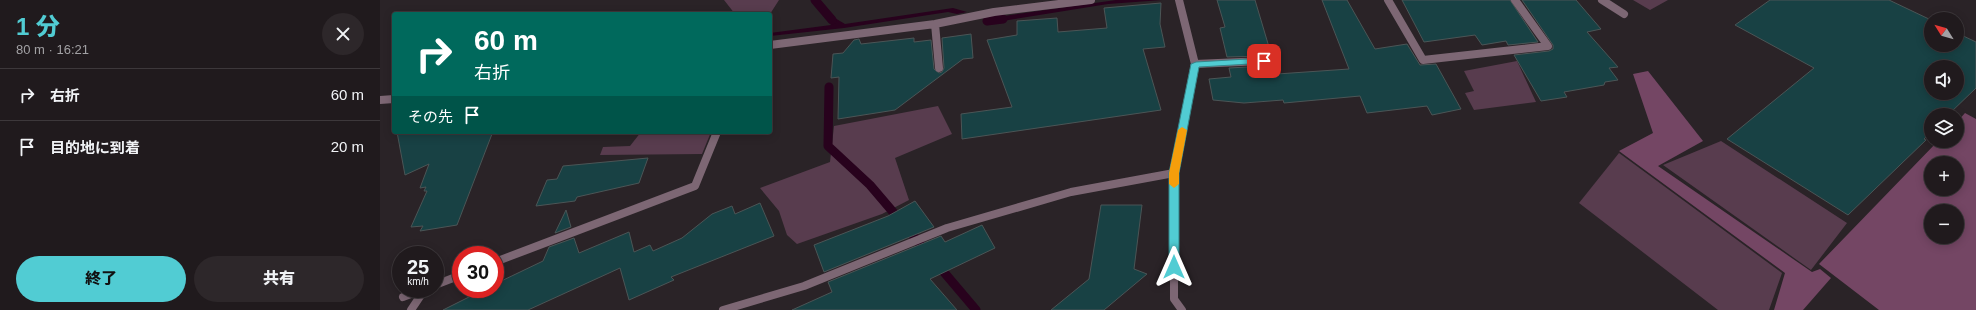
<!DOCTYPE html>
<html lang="ja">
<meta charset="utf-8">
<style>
:root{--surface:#201a1d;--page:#2d272a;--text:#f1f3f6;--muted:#a2a1a4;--line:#3d383b;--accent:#51ccd3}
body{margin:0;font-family:Helvetica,"Noto Sans JP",sans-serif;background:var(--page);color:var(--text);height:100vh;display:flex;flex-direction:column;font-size:15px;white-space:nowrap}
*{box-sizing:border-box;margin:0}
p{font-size:13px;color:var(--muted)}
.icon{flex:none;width:22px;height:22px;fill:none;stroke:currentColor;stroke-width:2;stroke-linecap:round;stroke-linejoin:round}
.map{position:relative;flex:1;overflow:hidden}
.side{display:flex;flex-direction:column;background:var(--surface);width:380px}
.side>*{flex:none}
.guide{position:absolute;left:12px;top:12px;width:380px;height:122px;border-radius:4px;box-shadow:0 2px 10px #0003,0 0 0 1px var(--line);background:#00695c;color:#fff;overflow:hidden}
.needle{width:26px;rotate:307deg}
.fabs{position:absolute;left:1544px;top:12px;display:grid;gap:8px}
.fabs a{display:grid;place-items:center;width:40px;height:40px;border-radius:50%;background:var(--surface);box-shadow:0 2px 10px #0003,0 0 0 1px var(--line);font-size:20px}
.speed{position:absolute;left:12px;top:246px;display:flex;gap:8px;font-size:20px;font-weight:700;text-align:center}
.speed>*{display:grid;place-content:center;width:52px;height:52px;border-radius:50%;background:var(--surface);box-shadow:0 2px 10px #0003,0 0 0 1px var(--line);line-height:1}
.speed small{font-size:10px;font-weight:400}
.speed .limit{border:6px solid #d22;background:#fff;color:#111}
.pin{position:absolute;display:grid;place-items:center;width:34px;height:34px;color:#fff;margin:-17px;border-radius:8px;box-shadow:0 2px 6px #0006}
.me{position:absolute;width:44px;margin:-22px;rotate:0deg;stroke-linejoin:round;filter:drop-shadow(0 0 3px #0008)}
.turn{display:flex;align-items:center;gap:14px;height:84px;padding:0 16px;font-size:18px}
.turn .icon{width:52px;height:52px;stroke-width:2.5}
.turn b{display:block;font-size:28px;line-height:34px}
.then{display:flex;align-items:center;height:38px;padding:0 16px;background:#0003;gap:8px;font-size:15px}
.round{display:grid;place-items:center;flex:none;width:42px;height:42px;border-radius:21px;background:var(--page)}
.overview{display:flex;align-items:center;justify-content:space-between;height:68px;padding:0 16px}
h1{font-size:24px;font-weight:800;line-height:30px;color:var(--accent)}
.cta{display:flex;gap:8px;margin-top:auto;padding:8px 16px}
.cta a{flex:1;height:46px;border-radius:24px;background:var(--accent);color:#111;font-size:16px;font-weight:800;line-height:46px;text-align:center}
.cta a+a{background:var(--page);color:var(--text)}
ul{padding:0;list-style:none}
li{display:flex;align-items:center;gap:12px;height:52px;padding:0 16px;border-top:1px solid var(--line)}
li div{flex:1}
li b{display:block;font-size:15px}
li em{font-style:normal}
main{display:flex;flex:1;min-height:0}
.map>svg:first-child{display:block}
.green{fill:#583c4e}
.forest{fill:#744664;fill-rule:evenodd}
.water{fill:#28021d}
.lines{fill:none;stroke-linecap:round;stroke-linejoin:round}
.stream{stroke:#28021d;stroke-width:9}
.building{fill:#184144;stroke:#4b5556;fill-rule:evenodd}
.street{stroke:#7d6774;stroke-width:8}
.route{fill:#51ccd3;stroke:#358589}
.slow{fill:#f59e0b}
</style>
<main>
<section class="side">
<div class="overview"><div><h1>1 分</h1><p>80 m · 16:21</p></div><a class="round"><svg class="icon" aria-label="close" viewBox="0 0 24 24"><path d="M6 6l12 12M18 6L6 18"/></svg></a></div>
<ul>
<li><svg class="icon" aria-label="right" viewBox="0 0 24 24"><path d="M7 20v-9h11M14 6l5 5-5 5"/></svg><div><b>右折</b></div><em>60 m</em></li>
<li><svg class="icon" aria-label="arrive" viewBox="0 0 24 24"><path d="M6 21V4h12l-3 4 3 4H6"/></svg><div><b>目的地に到着</b></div><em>20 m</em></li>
</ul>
<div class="cta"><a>終了</a><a>共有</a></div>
</section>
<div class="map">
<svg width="1596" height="310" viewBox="0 0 1596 310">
<rect width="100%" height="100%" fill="#2a2327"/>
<!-- green -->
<path class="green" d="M344 0H399L390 14H355Z
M1253 0H1288L1270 10Z
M1137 61 1156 102 1094 110 1085 93 1094 91 1084 71Z
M558 106 572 134 515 158 529 200 502 214 417 244 407 235 399 211 380 188 450 162 454 126Z
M261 132H331L322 154 220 155 223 147 250 146Z
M1341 141 1467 223 1431 270 1283 165Z
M1239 153 1402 273 1389 310H1338L1199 203Z"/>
<!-- forest -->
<path class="forest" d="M1268 71 1323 141 1278 166 1432 272 1440 269 1451 278 1423 310H1394L1405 273 1239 151 1273 133 1253 74Z
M1585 113 1596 119V310H1499L1439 264 1558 141H1577V122ZM1551 163H1577V189H1551ZM1551 211H1577V237H1551Z"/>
<!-- water -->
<path class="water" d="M736 0H782L728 4 610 23V18Z
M573 8 587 12 577 14 568 12 464 28 390 36V33L451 25 443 13V11L465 24Z"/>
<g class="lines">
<!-- stream -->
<path class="stream" d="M435 0 452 20
M607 21 623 19
M449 87 448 146 490 185 542 246
M557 264 596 310"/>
</g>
<!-- building -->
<path class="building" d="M837 0H875L897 74 969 69 942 0H967L995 49 1027 44 1040 65 1056 64 1081 109 1052 115 1047 106 987 113 980 96 904 103 903 100 864 103 833 100 829 79 851 77 849 68 885 66 889 61 888 58 884 56 847 57 840 28 845 27Z
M1022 0H1130L1158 42 1128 45 1126 41 1102 45 1095 35 1044 42Z
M1142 0H1196L1221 29 1207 32 1238 67 1229 68 1238 80 1225 82 1224 85 1184 92 1187 97 1161 101 1134 55 1169 51 1173 49V45Z
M1390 0H1509L1551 20V45H1577V33L1596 42V88L1568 115H1551V132L1544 139 1546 140 1468 215 1347 139 1434 68 1355 25ZM1551 67H1577V93H1551Z
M781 3 780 24 785 47 763 49 781 110 582 139 581 114 632 107 607 40 637 35V21L677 18 678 32 727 28 724 8Z
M591 34 593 58 583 59 515 110 458 119 459 77 451 78 453 54 463 53 474 40 479 39 481 44 534 38V42L551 40 554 69 559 73 562 72 564 68 562 38Z
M17 132H117L112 134 77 225 40 231 43 226 31 227 47 191H44L46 187 40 188 49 164 25 175Z
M268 158 259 183 197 197 195 201 156 206 167 180 177 179 183 166Z
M535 201 554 227 444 272 434 245 508 216Z
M380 203 394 236 291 277 294 280 249 300 240 268 148 310H63L105 289H115V284L163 261 169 247 194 238 199 253 249 232 254 252 270 245 273 251 302 238 332 214 352 206 355 214Z
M721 205H762L754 269 767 274 724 310H671L709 279Z
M186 210 191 227 175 233Z
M602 225 615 248 550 279 577 310H412L452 292 448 282 561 236 565 242Z"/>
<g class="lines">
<!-- street -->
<path class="street" d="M799 0 815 64 794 173V299L802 310
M1008 0 1043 60 1168 46 1135 0
M1222 0 1244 14
M555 24 559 68
M390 45 555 24 614 12 711 0
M815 64 884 61
M0 100 14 99
M115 262 315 186 337 132
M55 285 81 275
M23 297 44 289
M31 310 45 289
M343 310 424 286 567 228 691 192 794 173"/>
</g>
<!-- route -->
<path class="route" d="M884 58 887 59V63L819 67 799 173V267L797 270H790L789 267V173L811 64 816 62Z"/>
<!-- slow -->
<path class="slow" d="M802 127 807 130 799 173V184L794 188 789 184V173L798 130Z"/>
</svg>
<div class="fabs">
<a><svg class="needle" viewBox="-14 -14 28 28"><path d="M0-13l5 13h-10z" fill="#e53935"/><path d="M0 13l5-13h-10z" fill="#a2a1a4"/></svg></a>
<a><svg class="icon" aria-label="sound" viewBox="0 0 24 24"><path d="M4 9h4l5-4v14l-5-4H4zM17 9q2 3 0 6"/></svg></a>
<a><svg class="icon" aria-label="layers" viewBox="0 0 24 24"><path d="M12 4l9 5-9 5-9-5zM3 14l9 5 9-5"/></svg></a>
<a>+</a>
<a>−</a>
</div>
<div class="speed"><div>25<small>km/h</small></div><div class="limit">30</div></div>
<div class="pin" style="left:884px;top:61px;background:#d93025"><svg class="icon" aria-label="arrive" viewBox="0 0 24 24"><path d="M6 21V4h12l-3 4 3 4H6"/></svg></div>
<svg class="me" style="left:794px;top:267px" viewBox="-20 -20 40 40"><path d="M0-17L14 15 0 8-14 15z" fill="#51ccd3" stroke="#fff" stroke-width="4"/></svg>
<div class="guide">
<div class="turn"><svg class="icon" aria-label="right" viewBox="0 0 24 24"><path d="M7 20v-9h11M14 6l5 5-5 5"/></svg><div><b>60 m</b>右折</div></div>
<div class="then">その先<svg class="icon" aria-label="arrive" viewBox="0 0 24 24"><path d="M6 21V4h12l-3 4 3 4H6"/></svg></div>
</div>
</div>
</main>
